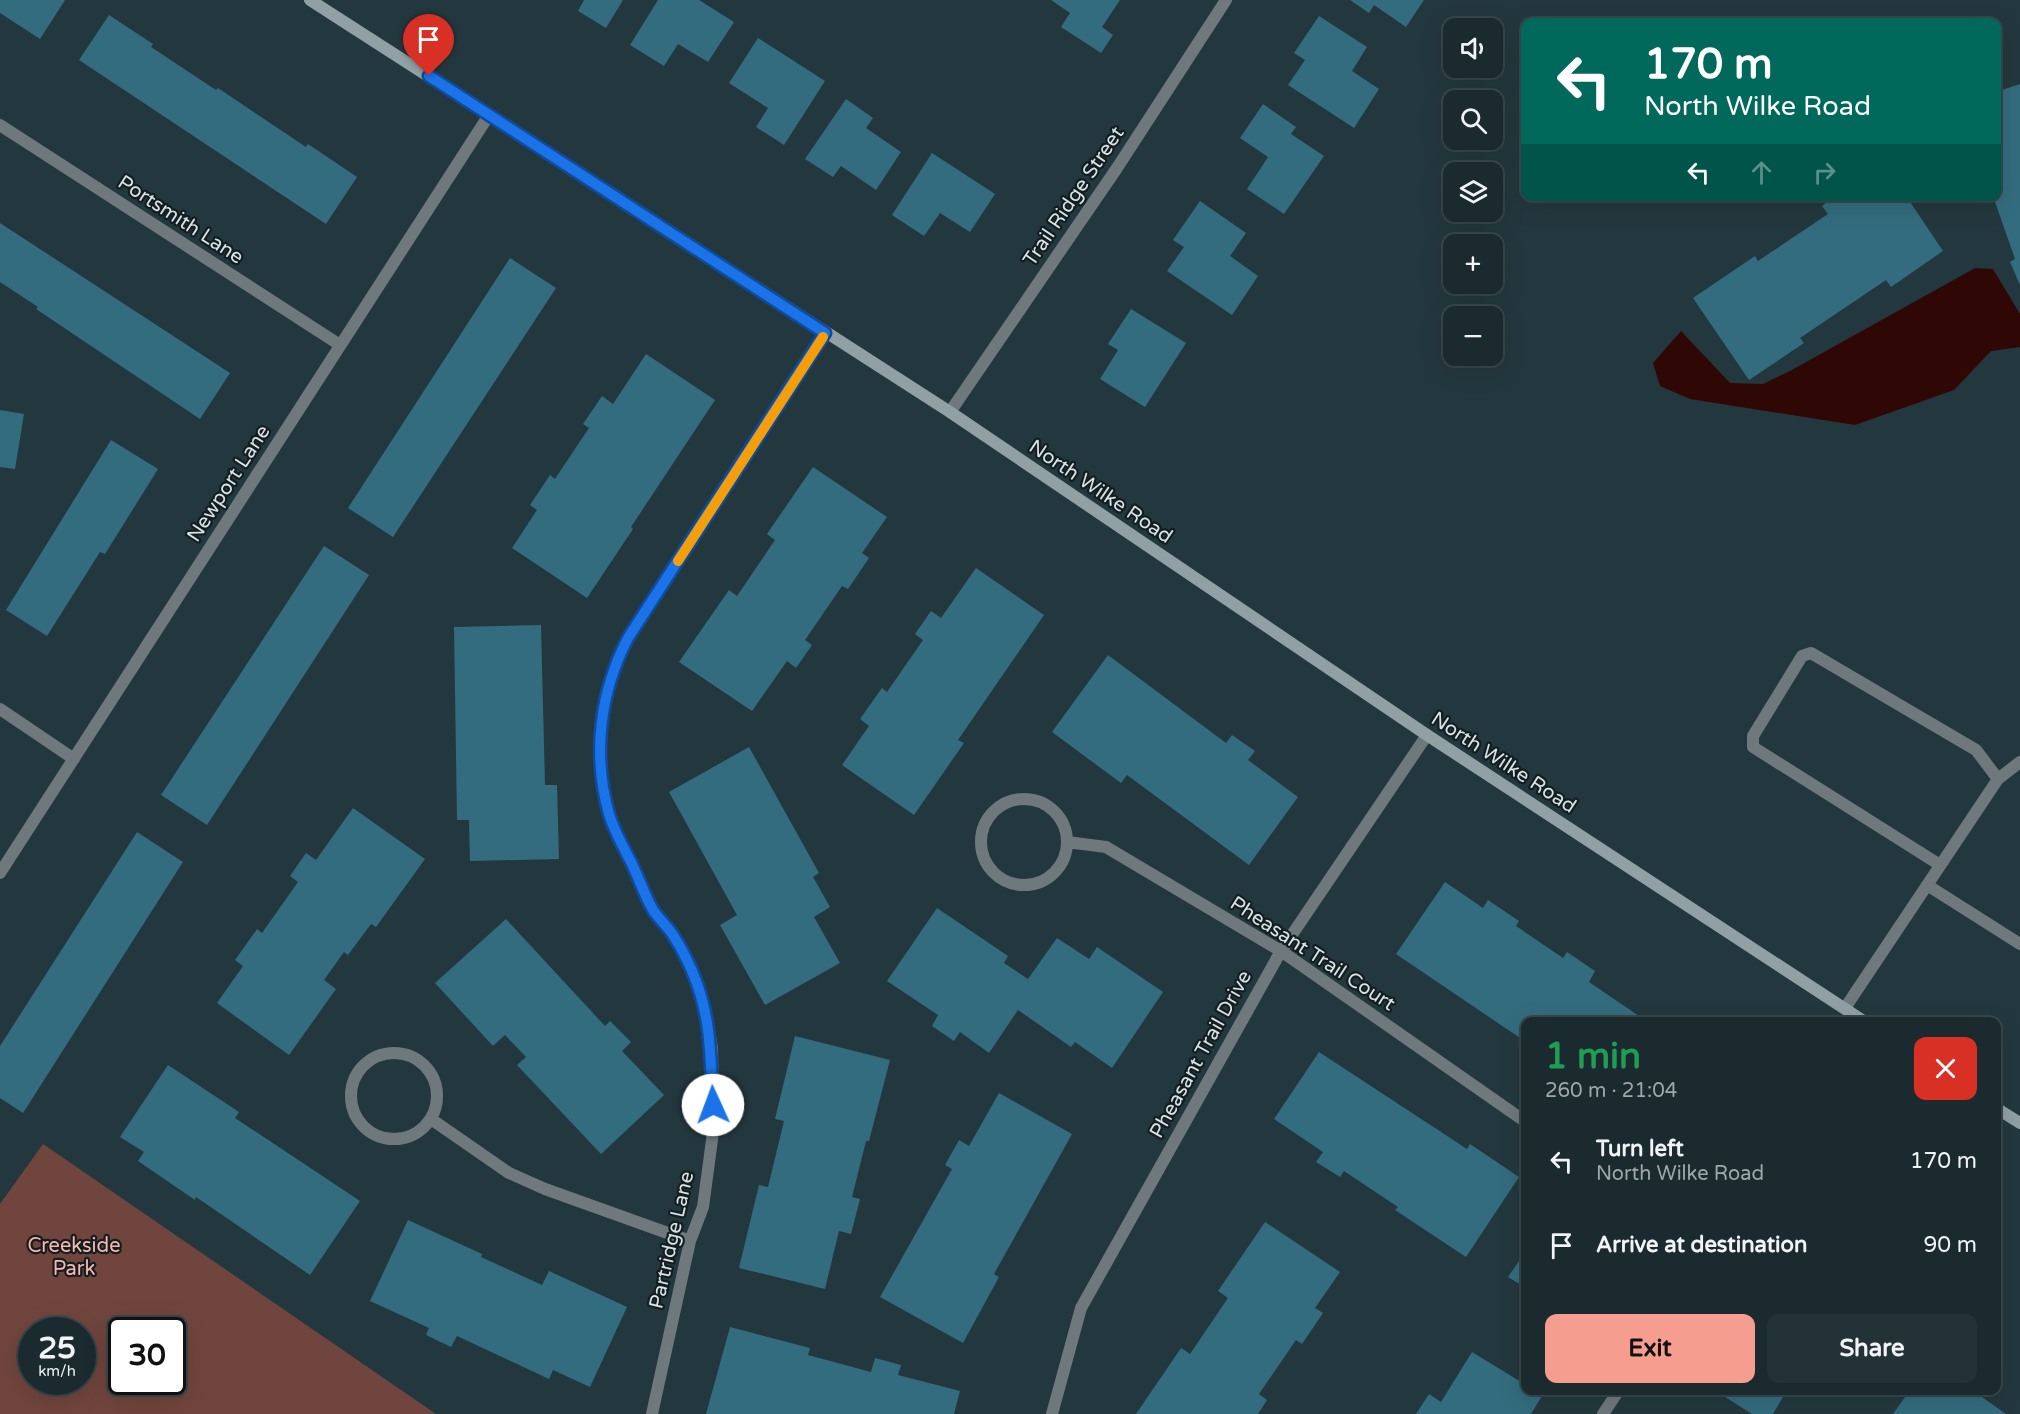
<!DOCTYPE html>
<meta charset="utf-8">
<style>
:root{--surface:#1a2a2e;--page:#233236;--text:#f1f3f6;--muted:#9fa7aa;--line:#38464a;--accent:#f59d8e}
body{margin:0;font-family:"Varela Round",sans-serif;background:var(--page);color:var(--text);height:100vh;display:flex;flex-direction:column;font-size:22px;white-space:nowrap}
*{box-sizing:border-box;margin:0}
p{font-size:20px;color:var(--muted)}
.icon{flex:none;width:33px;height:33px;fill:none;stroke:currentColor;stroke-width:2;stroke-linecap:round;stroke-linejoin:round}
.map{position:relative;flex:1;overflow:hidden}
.side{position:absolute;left:1521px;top:1017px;width:480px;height:378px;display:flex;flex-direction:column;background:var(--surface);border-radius:12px;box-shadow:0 6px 24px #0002,0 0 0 2px var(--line)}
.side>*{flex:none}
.guide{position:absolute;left:1521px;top:18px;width:480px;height:183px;border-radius:12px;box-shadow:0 6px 24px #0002,0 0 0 2px var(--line);background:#00695c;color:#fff;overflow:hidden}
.tools{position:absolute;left:1443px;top:18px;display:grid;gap:12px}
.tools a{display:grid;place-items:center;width:60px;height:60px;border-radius:12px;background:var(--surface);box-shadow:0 6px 24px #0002,0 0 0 2px var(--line);font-size:30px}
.speed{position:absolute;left:18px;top:1317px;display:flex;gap:12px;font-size:30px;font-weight:700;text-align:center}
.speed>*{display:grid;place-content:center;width:78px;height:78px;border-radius:50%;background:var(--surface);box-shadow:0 6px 24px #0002,0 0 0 2px var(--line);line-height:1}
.speed small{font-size:15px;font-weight:400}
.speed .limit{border:3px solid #111;border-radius:9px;background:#fff;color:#111}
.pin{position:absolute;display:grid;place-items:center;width:51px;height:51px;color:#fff;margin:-62px -26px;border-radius:50% 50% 50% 0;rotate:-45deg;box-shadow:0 0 6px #0007}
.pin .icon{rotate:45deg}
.me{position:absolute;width:66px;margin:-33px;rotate:358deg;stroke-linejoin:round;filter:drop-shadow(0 0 4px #0008)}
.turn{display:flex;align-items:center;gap:21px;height:126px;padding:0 24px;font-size:27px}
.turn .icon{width:78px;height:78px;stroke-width:2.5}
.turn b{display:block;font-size:42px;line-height:51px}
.lanes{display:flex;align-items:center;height:57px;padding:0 24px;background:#0003;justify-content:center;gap:30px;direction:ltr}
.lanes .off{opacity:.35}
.round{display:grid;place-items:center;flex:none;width:63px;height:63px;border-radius:12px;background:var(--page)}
.head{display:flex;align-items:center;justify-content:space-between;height:102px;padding:0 24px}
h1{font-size:36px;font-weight:700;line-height:45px;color:#1e9e55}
.cta{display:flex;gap:12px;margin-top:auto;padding:12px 24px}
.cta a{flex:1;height:69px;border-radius:12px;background:var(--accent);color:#111;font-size:24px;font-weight:700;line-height:69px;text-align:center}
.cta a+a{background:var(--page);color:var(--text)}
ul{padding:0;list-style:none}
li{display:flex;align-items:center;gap:18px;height:84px;padding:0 24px}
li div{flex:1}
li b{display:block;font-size:22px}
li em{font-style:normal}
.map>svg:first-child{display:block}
.green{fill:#70453d;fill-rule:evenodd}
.water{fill:#2f0704}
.building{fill:#336c7e}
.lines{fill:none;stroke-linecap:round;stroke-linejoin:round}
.lane{stroke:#6f797d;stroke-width:12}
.street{stroke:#6f797d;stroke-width:12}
.secondary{stroke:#90a0a5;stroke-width:12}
.route-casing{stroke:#114b97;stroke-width:15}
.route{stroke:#1a73e8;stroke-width:10}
.slow{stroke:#f59e0b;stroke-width:10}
.labels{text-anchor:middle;stroke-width:4.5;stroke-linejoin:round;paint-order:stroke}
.street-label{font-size:20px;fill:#d6e3e7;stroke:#141d20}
.park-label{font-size:20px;fill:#f9b8ad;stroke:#141d20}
</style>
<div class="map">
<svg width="2020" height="1414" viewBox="0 0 2020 1414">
<rect width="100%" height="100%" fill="#23383e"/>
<!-- green -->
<path class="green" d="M43 1144 436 1414H0V1204ZM82 1330V1382H32V1330ZM172 1330V1382H122V1330Z"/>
<!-- water -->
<path class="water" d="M1975 268 1993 269 2020 314V347L1991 351 1954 390 1855 425 1690 399 1660 386 1653 363 1681 331 1730 383 1763 384 1790 371Z"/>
<!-- building -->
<path class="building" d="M0 0H65L40 39 0 13Z
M584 0H623L606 28 578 11Z
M658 0H699L734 22 708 62 678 44 664 66 630 45Z
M1051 0H1120L1102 27 1113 35 1101 53 1061 27 1070 13Z
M1350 0H1424L1406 27 1374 5 1369 13Z
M109 15 153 44 151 47 216 90 218 88 306 147 308 144 357 177 326 224 79 60Z
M1319 16 1367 47 1352 71 1379 89 1354 128 1288 85 1305 60 1294 53Z
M758 38 825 81 784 145 756 127 768 108 729 83Z
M2020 84V285L2010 262 2015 259 1993 196H1996V92Z
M846 99 873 118 866 128 901 152 876 190 841 166 833 177 805 159Z
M1263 104 1296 127 1291 134 1324 156 1284 214 1247 189 1268 157 1240 138Z
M932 153 995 194 970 232 940 213 924 236 892 215Z
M1835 196H1906L1943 251 1891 287 1886 280 1800 338 1804 343 1749 380 1693 298 1755 256 1758 261 1828 214 1822 206Z
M1200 201 1246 233 1230 256 1258 276 1232 315 1167 271 1184 247 1173 240Z
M0 223 230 373 200 419 36 309 38 307 0 282Z
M510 258 556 288 393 537 348 508Z
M1131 309 1186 343 1145 407 1100 379 1118 350 1108 344Z
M646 354 715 400 631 527 633 529 587 598 512 548 537 510 530 505 550 475 555 479 589 428 583 424 602 396 613 404Z
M0 410 24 414 15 469 0 467Z
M111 440 158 469 105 554 100 552 47 636 6 610Z
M813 467 887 517 862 553 869 558 848 589 842 586 805 640 812 645 796 668 787 661 752 711 679 662 729 590 737 596 775 540 767 534Z
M324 546 369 575 207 825 161 795Z
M976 568 1044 615 958 740 964 743 914 815 842 765 869 726 860 719 882 688 887 692 923 640 915 634 931 611 941 618Z
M541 625 545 785H557L559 859 470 861 469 820H457L454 627Z
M1108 655 1226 743 1232 735 1255 751 1248 760 1298 797 1249 865 1127 775 1121 783 1052 732Z
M749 747 819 873 813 877 830 907 814 917 840 963 765 1005 720 925 737 915 669 792Z
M353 808 425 859 376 927 371 924 348 955 344 952 324 980 336 989 289 1055 217 1003 243 966 235 960 257 929 262 933 298 882 290 876 306 853 316 860Z
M137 832 183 862 23 1113 0 1098V1046Z
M1445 882 1483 908 1488 900 1519 921 1516 926 1563 958 1567 952 1595 971 1589 982 1639 1016 1635 1022H1526V1042L1396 954Z
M937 908 1008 956 1004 963 1028 979 1057 938 1089 959 1097 947 1163 992 1112 1068 1075 1042 1071 1047 1018 1010 989 1053 960 1032 954 1041 932 1026 938 1015 887 981Z
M506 919 605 1026 610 1021 631 1042 622 1051 664 1095 601 1154 517 1065 526 1057 505 1035 493 1046 435 983Z
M795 1036 890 1060 869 1141H866L852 1197 860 1199 851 1234 839 1231 825 1289 739 1268 759 1185 768 1187 784 1121 775 1119Z
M1319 1052 1467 1149 1470 1144 1519 1177 1466 1257 1395 1210 1398 1207 1344 1171 1340 1177 1316 1162 1323 1152 1274 1119Z
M168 1065 239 1112 235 1118 360 1201 310 1275 196 1197 195 1200 138 1161 144 1152 120 1137Z
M999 1093 1072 1134 994 1274 999 1277 963 1343 880 1297 952 1169 945 1165 959 1140 969 1146Z
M408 1220 482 1254 481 1257 542 1285 549 1271 627 1307 590 1387 553 1370 549 1379 457 1336 451 1347 426 1335 429 1328 370 1301Z
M1265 1222 1340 1272 1315 1308 1323 1313 1302 1344 1296 1340 1259 1394 1267 1400 1258 1414H1136L1181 1348 1190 1354 1228 1298 1218 1291Z
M1526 1251V1288L1508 1277Z
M730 1327 810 1348 808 1355 871 1372 875 1358 901 1365 898 1375 960 1391 954 1414H706Z
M1472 1352 1526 1385V1390H1534L1542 1396 1531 1414H1416L1429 1394 1441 1402Z
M1714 1390H1787L1773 1414H1752Z
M1910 1390H1972L2006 1414H1893Z"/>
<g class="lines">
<!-- lane -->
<path class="lane" d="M1940 865 1753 747V736L1802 656 1811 653 1976 750 1998 779
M1927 885 2020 944
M1845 1008 1998 779 2020 762"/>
<!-- street -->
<path class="street" d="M0 125 340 345
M950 412 1117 168 1226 0
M0 709 74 759
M981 842a43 43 0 1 1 86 0a43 43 0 1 1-86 0Z
M1067 842 1106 847 1281 951 1526 1122
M0 873 489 115
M351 1096a43 43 0 1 1 86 0a43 43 0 1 1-86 0Z
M431 1119 509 1173 545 1189 690 1241
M652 1414 690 1241 703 1207 714 1125 712 1048 705 1007 692 970 672 934 653 910 609 817 603 787 599 750 601 720 609 683 618 658 628 638 825 333
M1052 1414 1081 1308 1281 951 1427 735
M1603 1414 1619 1390"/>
<!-- secondary -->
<path class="secondary" d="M310 0 950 412 1427 735 1865 1022
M1996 1108 2020 1123"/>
</g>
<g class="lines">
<defs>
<path id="route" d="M429 76 825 333 628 638C600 692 592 754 609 814 614 831 624 848 632 864 639 879 645 896 653 910 659 919 667 926 673 935 680 946 687 959 692 971 712 1017 710 1057 713 1105"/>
</defs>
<!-- route casing -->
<use href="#route" class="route-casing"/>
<!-- route -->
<use href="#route" class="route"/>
<!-- slow -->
<path class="slow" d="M678 561 823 337"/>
</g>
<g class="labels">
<!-- street labels -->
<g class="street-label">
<text transform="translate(1073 196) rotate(-56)" y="7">Trail Ridge Street</text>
<text transform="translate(181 219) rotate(33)" y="7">Portsmith Lane</text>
<text transform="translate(228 483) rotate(-57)" y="7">Newport Lane</text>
<text transform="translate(1101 491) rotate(34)" y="7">North Wilke Road</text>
<text transform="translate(1504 762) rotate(33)" y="7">North Wilke Road</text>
<text transform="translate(1313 953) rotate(33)" y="7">Pheasant Trail Court</text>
<text transform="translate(1200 1054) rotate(-61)" y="7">Pheasant Trail Drive</text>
<text transform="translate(671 1240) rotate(-77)" y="7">Partridge Lane</text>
</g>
<!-- park labels -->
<g class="park-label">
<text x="74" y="1252">Creekside<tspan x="74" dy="23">Park</tspan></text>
</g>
</g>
</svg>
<div class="tools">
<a><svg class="icon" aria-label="sound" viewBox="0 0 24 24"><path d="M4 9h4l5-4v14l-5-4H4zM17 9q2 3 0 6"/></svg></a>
<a><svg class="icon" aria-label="search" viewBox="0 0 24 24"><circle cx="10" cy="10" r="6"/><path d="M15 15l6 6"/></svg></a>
<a><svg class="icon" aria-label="layers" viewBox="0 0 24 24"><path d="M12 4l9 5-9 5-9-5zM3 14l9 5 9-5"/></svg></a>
<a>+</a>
<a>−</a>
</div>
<div class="speed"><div>25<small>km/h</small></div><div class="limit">30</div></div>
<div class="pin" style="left:429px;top:76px;background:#d93025"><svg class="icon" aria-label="arrive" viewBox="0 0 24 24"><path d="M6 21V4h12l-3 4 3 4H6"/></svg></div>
<svg class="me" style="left:713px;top:1105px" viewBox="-20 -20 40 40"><circle r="19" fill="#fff"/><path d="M0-13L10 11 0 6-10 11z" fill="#1a73e8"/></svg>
<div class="guide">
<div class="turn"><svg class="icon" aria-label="left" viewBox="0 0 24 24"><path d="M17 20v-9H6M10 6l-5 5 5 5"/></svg><div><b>170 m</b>North Wilke Road</div></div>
<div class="lanes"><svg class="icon" aria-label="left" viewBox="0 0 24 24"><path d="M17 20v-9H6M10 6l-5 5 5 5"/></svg><svg class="icon off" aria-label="ahead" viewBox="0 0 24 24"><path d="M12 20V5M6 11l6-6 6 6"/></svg><svg class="icon off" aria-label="right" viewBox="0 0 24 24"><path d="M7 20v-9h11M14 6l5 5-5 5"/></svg></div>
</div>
<section class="side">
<div class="head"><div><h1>1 min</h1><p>260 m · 21:04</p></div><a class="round" style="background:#d93025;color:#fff"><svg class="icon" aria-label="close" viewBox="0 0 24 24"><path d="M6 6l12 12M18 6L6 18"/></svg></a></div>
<ul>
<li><svg class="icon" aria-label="left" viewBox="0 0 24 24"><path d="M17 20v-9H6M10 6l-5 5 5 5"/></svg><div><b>Turn left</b><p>North Wilke Road</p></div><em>170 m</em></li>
<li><svg class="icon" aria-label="arrive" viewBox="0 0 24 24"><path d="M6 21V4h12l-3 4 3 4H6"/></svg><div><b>Arrive at destination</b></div><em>90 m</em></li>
</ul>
<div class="cta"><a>Exit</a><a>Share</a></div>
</section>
</div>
